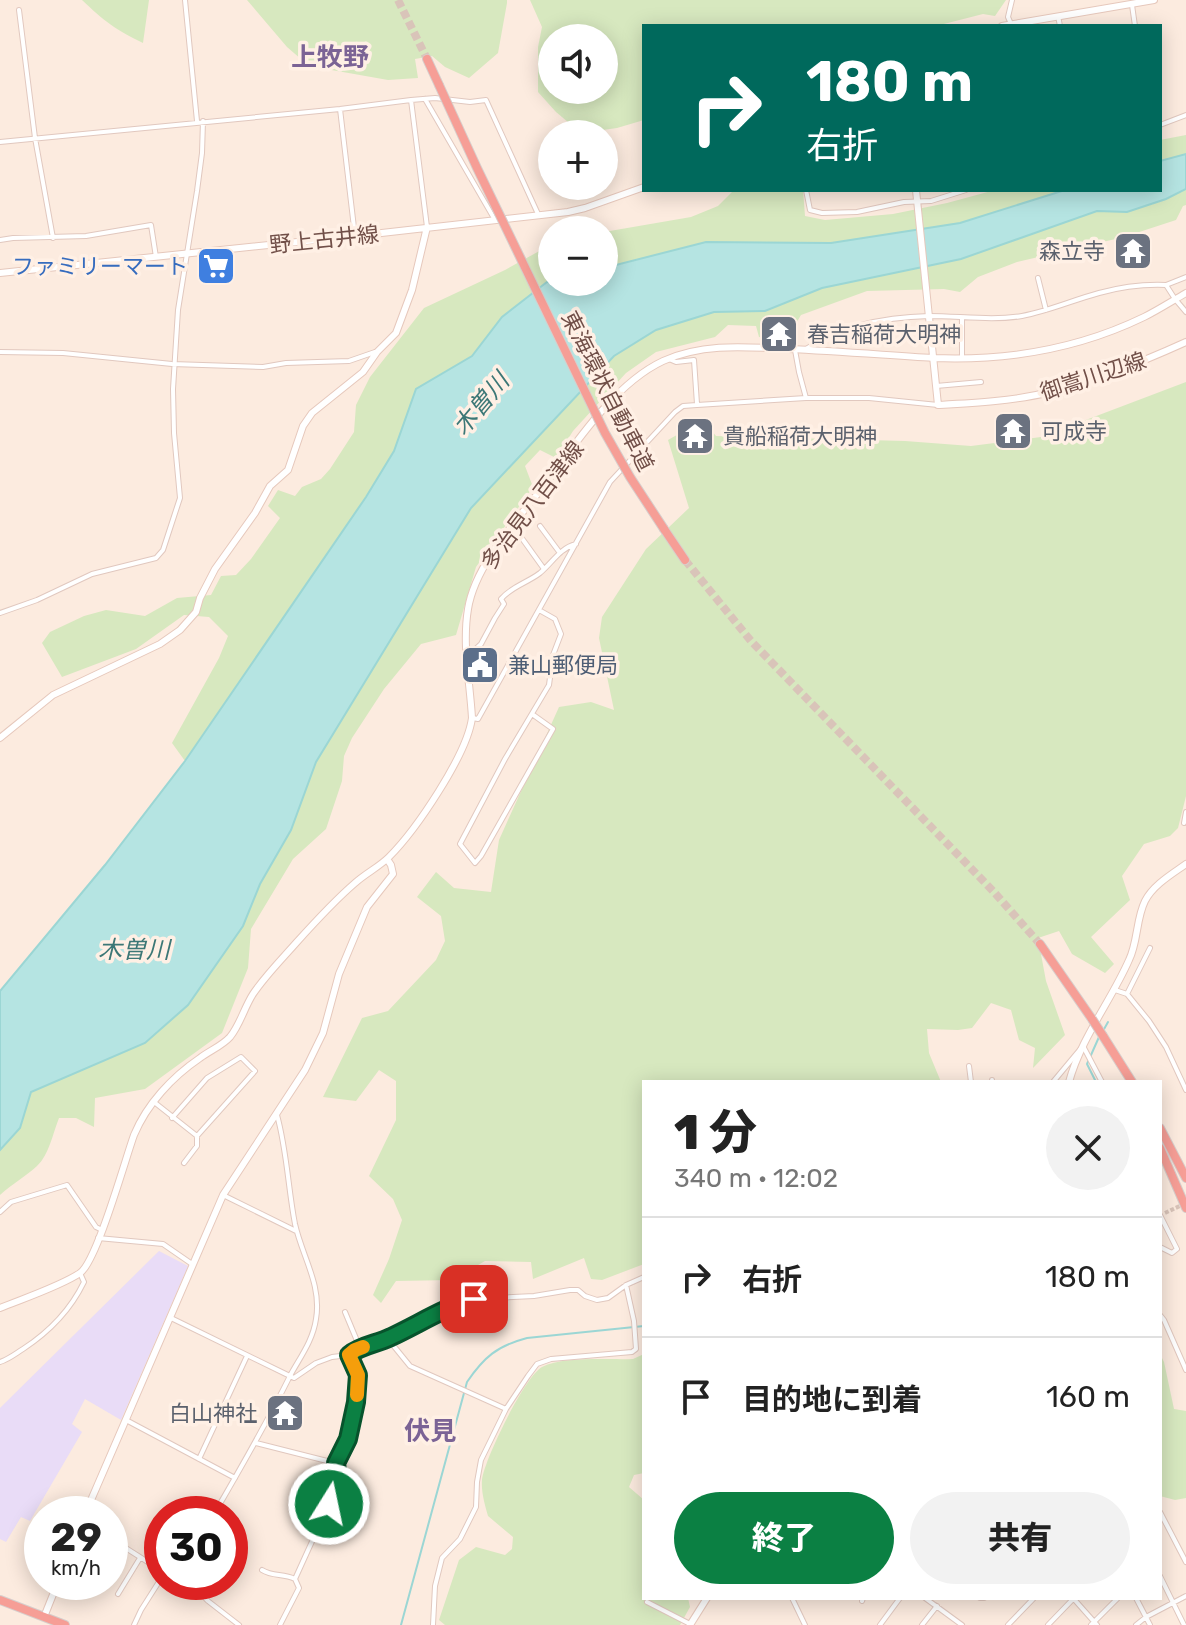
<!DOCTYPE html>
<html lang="ja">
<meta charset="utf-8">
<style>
:root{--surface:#fff;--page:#f2f2f2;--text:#222;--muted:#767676;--line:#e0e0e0;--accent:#0b8043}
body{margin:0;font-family:Rubik,"Noto Sans JP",sans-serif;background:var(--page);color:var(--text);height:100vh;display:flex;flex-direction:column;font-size:30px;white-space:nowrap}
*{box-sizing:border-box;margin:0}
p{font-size:26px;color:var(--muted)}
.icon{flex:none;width:44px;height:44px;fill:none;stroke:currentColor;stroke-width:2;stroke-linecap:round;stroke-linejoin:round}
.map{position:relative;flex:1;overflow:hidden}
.side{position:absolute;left:642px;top:1080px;width:520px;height:520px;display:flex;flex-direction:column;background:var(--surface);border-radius:0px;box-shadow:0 4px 20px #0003}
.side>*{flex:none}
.top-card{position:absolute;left:642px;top:24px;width:520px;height:168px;border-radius:0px;box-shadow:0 4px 20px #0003;background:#00695c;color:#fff;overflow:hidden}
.fabs{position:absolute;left:538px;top:24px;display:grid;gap:16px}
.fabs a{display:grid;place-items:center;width:80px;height:80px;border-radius:50%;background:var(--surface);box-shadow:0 4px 20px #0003;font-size:40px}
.speed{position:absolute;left:24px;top:1496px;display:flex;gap:16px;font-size:40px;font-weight:700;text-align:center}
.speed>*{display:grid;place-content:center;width:104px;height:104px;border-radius:50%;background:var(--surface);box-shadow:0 4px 20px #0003;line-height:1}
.speed small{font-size:20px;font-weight:400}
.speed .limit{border:12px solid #d22;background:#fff;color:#111}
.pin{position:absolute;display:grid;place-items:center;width:68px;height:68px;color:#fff;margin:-34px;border-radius:16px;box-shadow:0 4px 12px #0006}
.me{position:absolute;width:88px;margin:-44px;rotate:10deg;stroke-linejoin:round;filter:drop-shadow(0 0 6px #0008)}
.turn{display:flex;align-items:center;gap:28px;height:168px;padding:0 32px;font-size:36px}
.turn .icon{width:104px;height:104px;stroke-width:2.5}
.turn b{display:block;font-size:56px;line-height:68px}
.round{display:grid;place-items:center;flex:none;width:84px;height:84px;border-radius:42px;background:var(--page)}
.overview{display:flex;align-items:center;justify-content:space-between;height:136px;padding:0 32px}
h1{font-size:48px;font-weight:800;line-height:60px}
.button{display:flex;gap:16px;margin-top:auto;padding:16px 32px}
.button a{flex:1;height:92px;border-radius:48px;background:var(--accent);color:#fff;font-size:32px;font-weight:800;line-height:92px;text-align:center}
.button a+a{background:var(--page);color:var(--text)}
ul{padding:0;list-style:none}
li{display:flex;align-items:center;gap:24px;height:120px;padding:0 32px;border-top:2px solid var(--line)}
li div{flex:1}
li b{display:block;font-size:30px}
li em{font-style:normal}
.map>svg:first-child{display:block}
.education{fill:#e9dcf7}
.green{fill:#d7e8bf;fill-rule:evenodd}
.water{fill:#b5e4e2;stroke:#9bd6d4;stroke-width:2}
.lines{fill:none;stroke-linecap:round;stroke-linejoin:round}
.stream{stroke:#9bd6d4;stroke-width:2}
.street-tunnel{stroke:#d9c4b9;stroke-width:4;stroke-dasharray:4 2;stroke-linecap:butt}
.highway-tunnel{stroke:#d9c4b9;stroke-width:8;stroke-dasharray:8 4;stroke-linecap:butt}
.street-casing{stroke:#e1c8bf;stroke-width:6}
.secondary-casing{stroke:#e6c8bc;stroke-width:8}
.highway-casing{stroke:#d7cecc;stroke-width:10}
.street{stroke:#fff;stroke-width:4}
.secondary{stroke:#fff;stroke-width:6}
.highway{stroke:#f69e96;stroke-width:8}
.highway-bridge-casing{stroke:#d7cecc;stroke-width:10;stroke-linecap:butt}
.highway-bridge{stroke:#f69e96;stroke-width:8}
.route-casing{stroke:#07532c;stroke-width:20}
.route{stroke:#0b8043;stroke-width:14}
.slow{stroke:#f59e0b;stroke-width:14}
.labels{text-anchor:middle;stroke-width:7;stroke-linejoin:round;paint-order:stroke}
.street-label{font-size:22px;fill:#714f48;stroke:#fff0e5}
.worship-label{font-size:22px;fill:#5b616d;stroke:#fff0e5;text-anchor:start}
.shop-label{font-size:22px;fill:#366cbe;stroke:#fff0e5;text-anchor:end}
.service-label{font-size:22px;fill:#4e5e75;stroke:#fff0e5;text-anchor:start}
.water-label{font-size:24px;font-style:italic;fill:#3c7776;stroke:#fff0e5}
.quarter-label{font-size:26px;font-weight:bold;fill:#7b6395;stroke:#fff0e5}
</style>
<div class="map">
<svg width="1186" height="1625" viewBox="0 0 1186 1625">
<rect width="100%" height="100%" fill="#fcebdf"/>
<!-- education -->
<path class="education" d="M159 1251 188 1266 121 1420 85 1399 72 1424 82 1432 30 1521 21 1517 6 1542 0 1539V1408Z"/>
<!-- green -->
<path class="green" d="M82 0H149L143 43C116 30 104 21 82 0Z
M247 0H507V3L498 53 469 78 445 67 432 56 415 59 418 78 388 80 309 66 287 47Z
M530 0H1006L995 16 983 14 936 26H644V120L617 128 581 133 556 112 538 92V47L542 27ZM552 38H604V90H552Z
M1186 135V154L1160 161V140Z
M1186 189V205L1183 206 1176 220 1124 237 1017 262 978 277 960 292 944 289 867 291 801 315 786 340 759 337 756 326 728 325 715 337 656 352 626 373 573 431 556 458 540 450 525 466 533 487 476 567 456 635 421 644 384 689 352 738 344 756 342 781 326 829 293 859 251 929 248 968 222 1033 145 1089 95 1098 94 1127 76 1118H59C53 1133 49 1155 37 1166 26 1176 12 1184 0 1195V1150L20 1128 30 1092 145 1043 243 926 260 884 291 830 316 762 471 508 614 356 656 330 714 312 765 311 822 288 961 259 1097 211 1127 212 1166 199Z
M734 190H803L805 216 825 220 893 214 947 203 995 190H1065L960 223 831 243 706 242 604 268V232L691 217 718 206Z
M552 244V281L547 282 502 317 472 356 416 389 394 451 366 497 185 761 172 743 219 658 228 636 209 617 184 615 136 649 62 677 42 643 50 632 84 616 106 610 145 616 177 598 211 595 221 576 236 575 251 559 280 518 268 506 278 490 295 496 302 487 321 479 330 469 354 432 356 405 370 377 424 308 505 270Z
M1186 382V796L1178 828 1170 836 1144 844 1122 876 1130 900 1091 937 1114 964 1105 973 1072 954 1059 931 1038 938 1046 981 1065 1035 1033 1068 1035 1048 1019 1040 1011 1010 991 1003 972 1028 958 1030 927 1029 929 1053 941 1082H644V1264L602 1280 591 1279 584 1258 533 1279 531 1262 485 1261 452 1280 396 1281 381 1303 373 1295 389 1259 402 1220 393 1199 369 1176 396 1120V1081L379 1070 356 1101 323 1097 362 1018 388 1011 436 960 445 941 441 916 417 897 436 872 454 888 491 892 499 840 559 707 591 702 614 710 599 638 602 617 646 549 689 508 668 440 703 420 716 436 905 441 971 446 1041 437Z
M644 1354V1473L634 1475 629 1487 644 1500V1598H688L690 1607 680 1625H445L439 1620 459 1560 476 1547 505 1555 512 1549 513 1537 488 1516C485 1505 481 1492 482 1480 484 1460 525 1376 542 1367 564 1356 608 1360 633 1359Z
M1160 1354 1164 1362 1174 1409 1186 1411V1498L1175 1500 1160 1496Z"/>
<!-- water -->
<path class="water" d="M1186 154V189L1166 199 1127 212 1097 211 961 259 822 288 765 311 714 312 656 330 614 356 471 508 316 762 291 830 260 884 243 926 188 1005 145 1043 31 1092 20 1128 0 1150V991L105 865 185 761 366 497 394 451 416 389 472 356 502 317 547 282H604V268L706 242 831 243 960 223 1065 190H1160V161Z"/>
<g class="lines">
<!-- stream -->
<path class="stream" d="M1103 1031 1108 1022
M1096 1082 1087 1064 1099 1037
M401 1625 467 1382C484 1357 497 1346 527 1338L644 1326"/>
<!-- street-tunnel -->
<path class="street-tunnel" d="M1165 1213 1184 1204"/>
<!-- highway-tunnel -->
<path class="highway-tunnel" d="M398 0 427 59
M685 560 751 641 993 891 1040 944"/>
<defs>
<path id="street" d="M185 0 197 121
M1132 5 1135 26
M19 10 35 138 53 238
M1058 16 1060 26
M1011 24 1008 17 1012 0
M425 99 495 220
M411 100 427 227
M340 109 355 236
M1160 125 1186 115
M0 142 340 109 411 100 435 98 470 102 486 100 538 214
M806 190 810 210 822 213 857 212 904 202 931 201 966 190
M0 240 13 238 86 236 151 225 156 257
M1038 278 1046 310
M1166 285 1186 277
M962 318V358
M806 349C841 326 887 317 929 316 960 316 992 321 1022 316 1049 311 1073 300 1099 293 1121 287 1143 284 1166 285L1175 299 1186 312
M795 350 799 372 806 398
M0 352 63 353 172 364 263 367 286 363 349 361 375 352
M669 359 676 362 694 360 697 404
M936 386 981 382
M540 526 560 553
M521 537 544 569
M0 613 37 600 92 574 156 558 163 550 180 498 174 433 173 389 178 310 197 191 202 153 203 121
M467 657 481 644 495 618 504 604 501 599C512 586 527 583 540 573 552 563 560 548 576 544
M532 714 553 729 481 856 475 863 460 844 505 759 549 685 553 655 561 634 555 619 539 610
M472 718 478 719 610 482 675 412 683 406 697 405 806 398H869L938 405
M1184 823 1186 812
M1115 990 1127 994 1149 1021 1166 1047 1186 1090
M1127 994 1150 948
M969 1066 971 1082
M992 1082V1080
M1053 1082 1083 1046 1102 1082
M154 1102 197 1136V1146L184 1163
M172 1118 207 1078 241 1057 255 1071 197 1136
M223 1195 296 1231
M0 1212 11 1202 67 1185 96 1227 102 1230
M1160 1215 1177 1249 1172 1253 1160 1247
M98 1238 163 1244 192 1264
M345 1312 360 1348
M1160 1315 1164 1320 1186 1370
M171 1318 294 1378 316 1363 332 1357 349 1355 355 1350 388 1339 457 1304 474 1299 534 1296 570 1290H578L585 1296 597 1300 608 1298 626 1285 644 1277
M388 1339 410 1366 506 1409
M0 1362C9 1359 15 1354 23 1349 49 1332 70 1311 84 1282L80 1273
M126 1420 235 1478
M256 1443 335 1463
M199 1459 247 1356
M48 1511 59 1507 72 1514
M1160 1512 1186 1562
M214 1514C241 1468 267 1422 291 1374 301 1356 313 1340 316 1319 322 1285 302 1256 295 1224 288 1188 287 1151 277 1115
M110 1538 162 1571
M262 1570C273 1577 283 1573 295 1579
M1160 1576 1184 1625
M190 1582 208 1601 239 1625
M118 1594 140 1558
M792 1598 805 1625
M925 1598 962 1625
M980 1598H984
M1073 1598 1097 1625
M1136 1598 1150 1625
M862 1601 863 1598
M647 1602 690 1624
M134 1625 141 1610 162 1577
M280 1625 299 1588 295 1579 329 1504 337 1471 336 1463 348 1439 356 1402 358 1375 349 1355
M433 1625 435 1586 442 1558 460 1539 476 1507 477 1482 481 1460 506 1409 528 1376 537 1364 551 1359 632 1352 636 1349 634 1321 626 1285
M880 1625 900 1598
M922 1625 937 1606
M1008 1625 1034 1598
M1048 1625 1074 1598
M1091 1625 1118 1598
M1136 1625 1146 1617 1186 1596"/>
<path id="secondary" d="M1002 26 1154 0
M916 190 938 405C975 403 1014 401 1050 392 1097 380 1142 362 1186 342
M0 273 355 236 568 212 585 208 644 187
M0 738 53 695 160 644 180 630 196 612 200 598 215 569 255 513 270 486 288 470 303 426 312 413 363 372 377 352 396 333 412 290 427 227
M1069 1082C1081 1038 1111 1001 1129 960 1138 942 1136 919 1145 901 1153 885 1172 874 1186 864
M0 1308C22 1299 61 1286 80 1273 97 1261 125 1160 134 1135 147 1104 172 1077 200 1058 209 1051 222 1046 230 1037 240 1025 244 1008 253 994 265 976 281 960 296 943 314 923 334 901 355 883 366 873 379 867 389 857 416 830 467 755 472 718 470 682 462 645 468 609 475 564 519 518 547 482 577 441 616 383 663 361 703 343 745 347 788 349 836 351 884 355 933 358 1005 361 1078 349 1144 317 1158 310 1172 301 1186 293
M85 1514 223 1195 305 1070 323 1033 339 974 367 907 393 874 391 865 387 859
M44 1617 58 1582
M690 1625 707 1598"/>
<path id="highway" d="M427 59 439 85
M664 529 685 560
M1040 944 1092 1019
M1103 1036 1132 1082
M1160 1128 1186 1178
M1160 1148 1186 1208
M0 1600 65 1625"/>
</defs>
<!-- street casing -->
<use href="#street" class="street-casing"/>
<!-- secondary casing -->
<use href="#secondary" class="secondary-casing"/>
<!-- highway casing -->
<use href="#highway" class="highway-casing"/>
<!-- street -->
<use href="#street" class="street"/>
<!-- secondary -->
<use href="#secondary" class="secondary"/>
<!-- highway -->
<use href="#highway" class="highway"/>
<defs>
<path id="highway-bridge" d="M439 85 477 168 605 433 630 477 664 529
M1092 1019 1103 1036"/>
</defs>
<!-- highway-bridge casing -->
<use href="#highway-bridge" class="highway-bridge-casing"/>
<!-- highway-bridge -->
<use href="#highway-bridge" class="highway-bridge"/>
</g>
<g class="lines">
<defs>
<path id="route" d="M329 1504 337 1471 336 1463 348 1439 356 1402 358 1375 349 1355C361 1345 377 1344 391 1337 419 1324 445 1307 474 1299"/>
</defs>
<!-- route casing -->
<use href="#route" class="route-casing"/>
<!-- route -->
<use href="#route" class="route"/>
<!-- slow -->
<path class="slow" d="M357 1395 358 1375 349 1355 355 1350 363 1347"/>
</g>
<!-- icons -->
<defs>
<symbol id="temple-square" viewBox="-11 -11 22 22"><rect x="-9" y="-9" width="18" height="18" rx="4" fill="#6b7280" stroke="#fff0e5"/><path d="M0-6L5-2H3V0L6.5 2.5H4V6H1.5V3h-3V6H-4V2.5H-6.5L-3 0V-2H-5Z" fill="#fff"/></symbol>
<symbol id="supermarket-square" viewBox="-11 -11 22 22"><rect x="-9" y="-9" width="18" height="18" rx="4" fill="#3f7fe0" stroke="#fff0e5"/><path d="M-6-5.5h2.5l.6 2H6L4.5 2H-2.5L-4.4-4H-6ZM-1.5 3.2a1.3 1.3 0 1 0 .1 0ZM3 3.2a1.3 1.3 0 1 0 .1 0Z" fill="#fff"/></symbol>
<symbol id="civic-square" viewBox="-11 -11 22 22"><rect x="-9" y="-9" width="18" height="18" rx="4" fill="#5c6f8a" stroke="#fff0e5"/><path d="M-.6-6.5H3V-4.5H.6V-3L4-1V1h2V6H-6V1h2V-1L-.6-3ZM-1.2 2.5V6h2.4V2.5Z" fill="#fff"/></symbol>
</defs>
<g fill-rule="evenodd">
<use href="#temple-square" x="1111" y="229" width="44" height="44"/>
<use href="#supermarket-square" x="194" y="244" width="44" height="44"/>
<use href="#temple-square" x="757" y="312" width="44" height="44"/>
<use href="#temple-square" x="991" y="409" width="44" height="44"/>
<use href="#temple-square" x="673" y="414" width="44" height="44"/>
<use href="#civic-square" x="458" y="643" width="44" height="44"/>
<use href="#temple-square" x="263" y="1391" width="44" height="44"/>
</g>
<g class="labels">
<!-- street labels -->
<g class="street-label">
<text transform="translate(324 239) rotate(-6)" y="8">野上古井線</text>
<text transform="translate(1093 376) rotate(-18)" y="8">御嵩川辺線</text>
<text transform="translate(608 391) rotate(63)" y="8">東海環状自動車道</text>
<text transform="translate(532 505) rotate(-53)" y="8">多治見八百津線</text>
</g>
<!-- worship labels -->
<g class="worship-label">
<text x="1105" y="259" text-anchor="end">森立寺</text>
<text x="807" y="342">春吉稲荷大明神</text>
<text x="1041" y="439">可成寺</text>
<text x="723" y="444">貴船稲荷大明神</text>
<text x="257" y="1421" text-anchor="end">白山神社</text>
</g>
<!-- shop labels -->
<g class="shop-label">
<text x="188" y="274">ファミリーマート</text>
</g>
<!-- service labels -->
<g class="service-label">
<text x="508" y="673">兼山郵便局</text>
</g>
<!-- water labels -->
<g class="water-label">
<text transform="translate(481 404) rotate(-50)" y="8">木曽川</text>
<text x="134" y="958">木曽川</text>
</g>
<!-- quarter labels -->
<g class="quarter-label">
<text x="330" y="66">上牧野</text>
<text x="430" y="1440">伏見</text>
</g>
</g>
</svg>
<div class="fabs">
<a><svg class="icon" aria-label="sound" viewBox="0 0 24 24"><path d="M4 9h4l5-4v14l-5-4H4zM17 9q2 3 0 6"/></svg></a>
<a>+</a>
<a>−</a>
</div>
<div class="speed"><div>29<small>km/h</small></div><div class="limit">30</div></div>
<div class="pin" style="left:474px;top:1299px;background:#d93025"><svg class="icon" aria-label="arrive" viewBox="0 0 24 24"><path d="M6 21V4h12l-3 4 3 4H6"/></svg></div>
<svg class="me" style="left:329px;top:1504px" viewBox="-20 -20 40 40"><circle r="17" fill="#0b8043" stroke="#fff" stroke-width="3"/><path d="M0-11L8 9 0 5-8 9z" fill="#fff"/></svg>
<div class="top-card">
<div class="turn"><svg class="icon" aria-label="right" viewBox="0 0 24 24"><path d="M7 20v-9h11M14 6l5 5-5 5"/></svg><div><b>180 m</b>右折</div></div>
</div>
<section class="side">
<div class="overview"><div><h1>1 分</h1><p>340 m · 12:02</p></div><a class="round"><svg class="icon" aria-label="close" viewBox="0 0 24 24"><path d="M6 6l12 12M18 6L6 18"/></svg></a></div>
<ul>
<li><svg class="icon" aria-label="right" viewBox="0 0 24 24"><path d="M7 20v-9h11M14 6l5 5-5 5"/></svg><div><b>右折</b></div><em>180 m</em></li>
<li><svg class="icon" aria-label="arrive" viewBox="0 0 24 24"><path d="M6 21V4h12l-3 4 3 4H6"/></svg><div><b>目的地に到着</b></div><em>160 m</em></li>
</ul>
<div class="button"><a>終了</a><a>共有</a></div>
</section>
</div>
